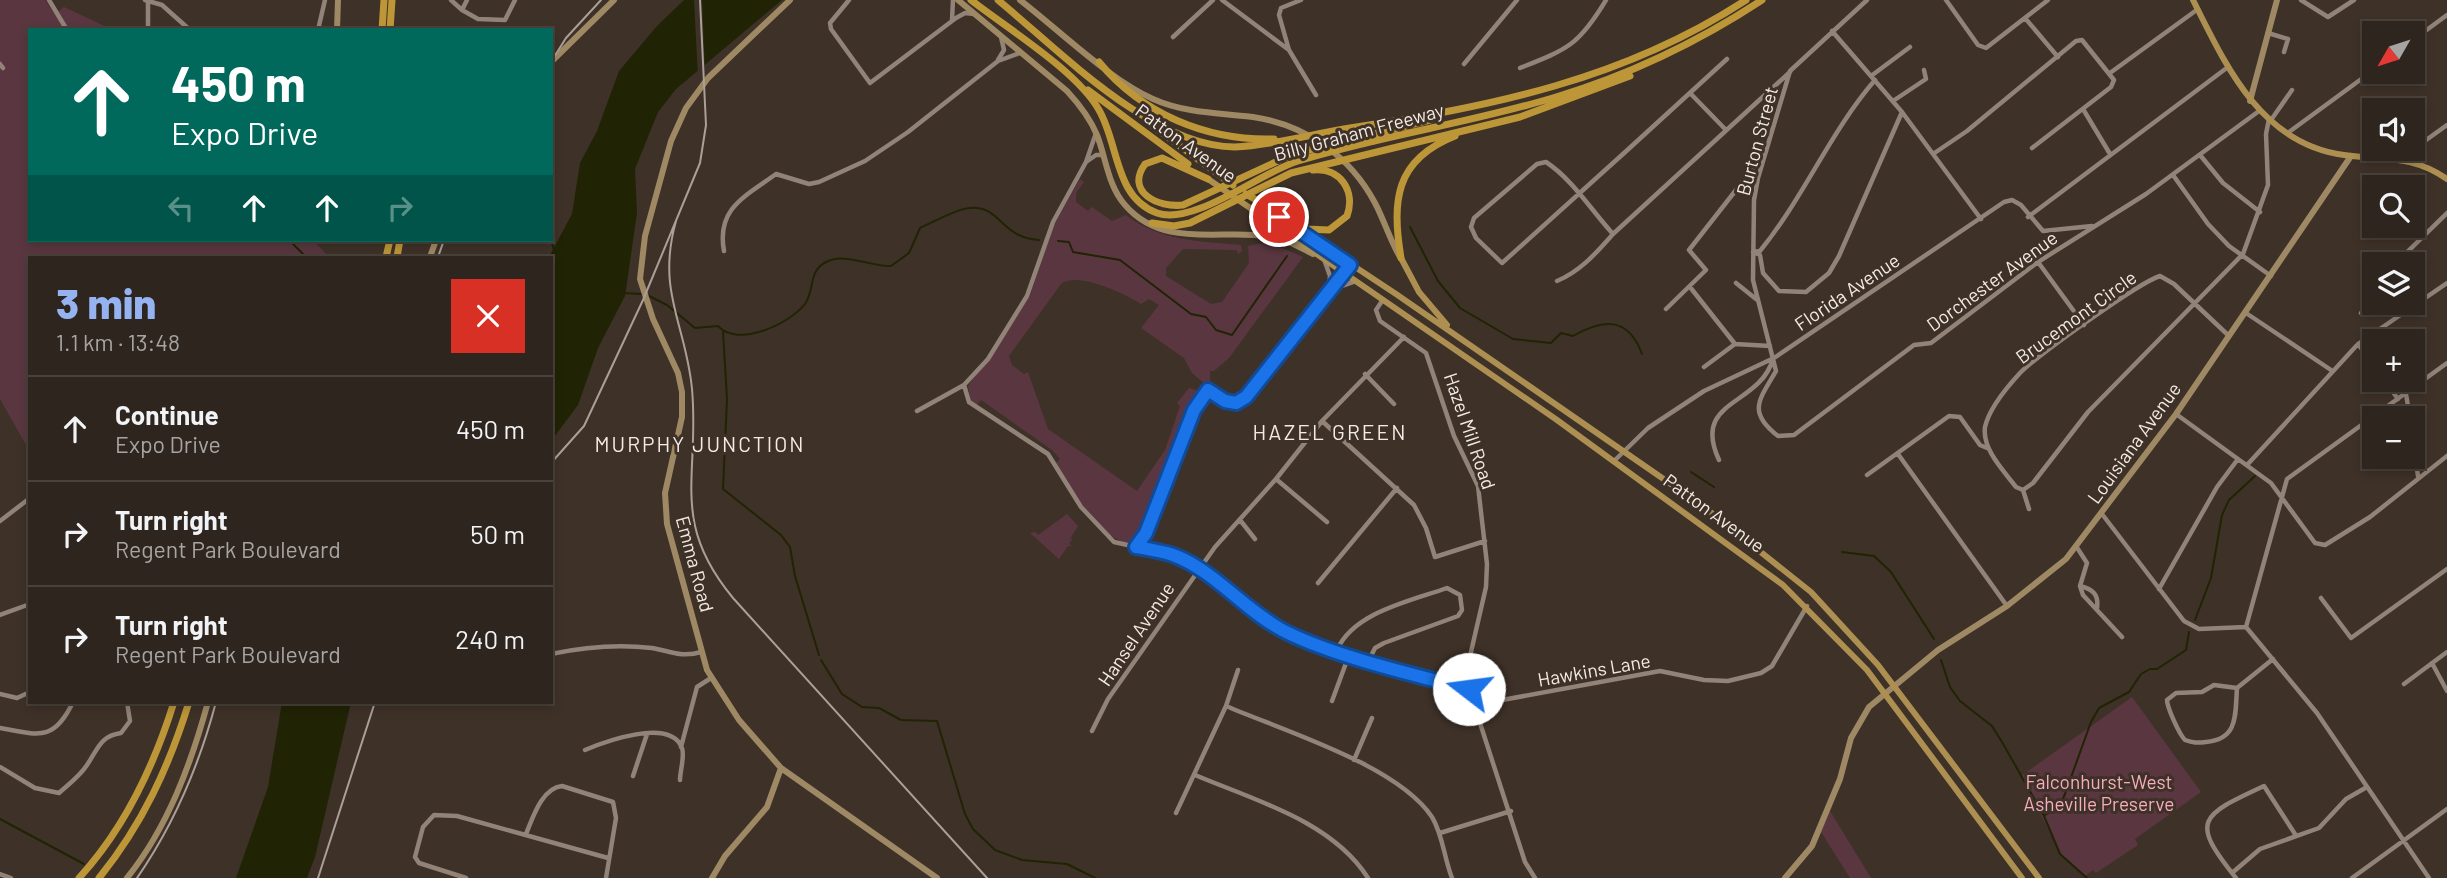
<!DOCTYPE html>
<meta charset="utf-8">
<style>
:root{--surface:#2e251e;--page:#3a312b;--text:#f1f3f6;--muted:#a7a5a4;--line:#49423c;--accent:#95b2f1}
body{margin:0;font-family:Barlow,sans-serif;background:var(--page);color:var(--text);height:100vh;display:flex;flex-direction:column;font-size:26px;white-space:nowrap}
*{box-sizing:border-box;margin:0}
p{font-size:23px;color:var(--muted)}
.icon{flex:none;width:38px;height:38px;fill:none;stroke:currentColor;stroke-width:2;stroke-linecap:round;stroke-linejoin:round}
.map{position:relative;flex:1;overflow:hidden}
.side{position:absolute;left:28px;top:256px;width:525px;height:448px;display:flex;flex-direction:column;background:var(--surface);border-radius:0px;box-shadow:0 4px 10px #0003,0 0 0 2px var(--line)}
.side>*{flex:none}
.hud{position:absolute;left:28px;top:28px;width:525px;height:214px;border-radius:0px;box-shadow:0 4px 10px #0003,0 0 0 2px var(--line);background:#00695c;color:#fff;overflow:hidden}
.needle{width:46px;rotate:231deg}
.fabs{position:absolute;left:2362px;top:21px;display:grid;gap:14px}
.fabs a{display:grid;place-items:center;width:63px;height:63px;border-radius:0px;background:var(--surface);box-shadow:0 4px 10px #0003,0 0 0 2px var(--line);font-size:35px}
.pin{position:absolute;display:grid;place-items:center;width:60px;height:60px;color:#fff;margin:-30px;border:4px solid #fff;border-radius:50%;box-shadow:0 2px 7px #0007}
.me{position:absolute;width:77px;margin:-38px;rotate:285deg;stroke-linejoin:round;filter:drop-shadow(0 0 5px #0008)}
.turn{display:flex;align-items:center;gap:24px;height:147px;padding:0 28px;font-size:32px}
.turn .icon{width:91px;height:91px;stroke-width:2.5}
.turn b{display:block;font-size:49px;line-height:60px}
.lanes{display:flex;align-items:center;height:66px;padding:0 28px;background:#0003;justify-content:center;gap:35px;direction:ltr}
.lanes .off{opacity:.35}
.round{display:grid;place-items:center;flex:none;width:74px;height:74px;border-radius:0px;background:var(--page)}
.head{display:flex;align-items:center;justify-content:space-between;height:119px;padding:0 28px}
h1{font-size:42px;font-weight:800;line-height:52px;color:var(--accent)}
ul{padding:0;list-style:none}
li{display:flex;align-items:center;gap:21px;height:105px;padding:0 28px;border-top:2px solid var(--line)}
li div{flex:1}
li b{display:block;font-size:26px}
li em{font-style:normal}
.map>svg:first-child{display:block}
.green{fill:#5a3740}
.water{fill:#202304}
.pier{fill:#3e3128}
.lines{fill:none;stroke-linecap:round;stroke-linejoin:round}
.stream{stroke:#202304;stroke-width:2}
.street{stroke:#928378;stroke-width:4.5}
.secondary{stroke:#9f8964;stroke-width:6}
.primary{stroke:#ac8f51;stroke-width:6}
.highway{stroke:#bd9737;stroke-width:7}
.rail{stroke:#aba099;stroke-width:2}
.route-casing{stroke:#114b97;stroke-width:18}
.route{stroke:#1a73e8;stroke-width:12}
.labels{text-anchor:middle;stroke-width:6;stroke-linejoin:round;paint-order:stroke}
.street-label{font-size:19px;fill:#f4ebe5;stroke:#3e3128}
.park-label{font-size:19px;fill:#f8acbf;stroke:#3e3128}
.neighbourhood-label{font-size:21px;letter-spacing:2px;fill:#f4ebe5;stroke:#3e3128}
</style>
<div class="map">
<svg width="2447" height="878" viewBox="0 0 2447 878">
<rect width="100%" height="100%" fill="#3e3128"/>
<!-- green -->
<path class="green" d="M0 0H45L55 14 64 7 113 30H30V240H313L329 257H30V452L0 399Z
M1080 179 1084 182 1076 193V202L1088 211 1092 207 1112 221 1126 215C1161 242 1200 241 1241 245L1242 251 1238 254 1237 250 1183 249 1166 268V276L1211 304 1222 302 1249 263 1248 246 1268 242 1303 257 1229 358 1214 371H1210V381L1206 385 1192 373 1184 358 1141 328 1159 305 1149 299 1141 304C1125 294 1078 271 1061 284L1009 356 1012 365 1024 374 1028 372 1048 429 1137 491 1165 450 1180 406 1177 403 1189 388 1200 391 1149 521 1133 544C1096 540 1073 491 1056 463L1060 459 1052 450 981 400 977 405 971 402 968 386 1030 296 1053 227Z
M1067 514 1078 526 1070 539 1073 538 1069 544 1072 546H1068L1059 559 1030 533 1035 532 1038 535Z
M2132 697 2201 792 2135 839 2138 845 2096 873 2093 870 2085 876 2062 856 2021 776Z
M1830 811 1871 878H1850L1821 832Z"/>
<!-- water -->
<path class="water" d="M684 0H782L676 89 658 112 635 169 637 213 625 296 598 348 578 405 551 441 549 257 572 214 580 163 597 131 619 71 657 26Z
M282 702H351L315 857 307 878H236L268 787Z"/>
<!-- pier -->
<path class="pier" d="M694 0H702L705 72 698 78Z"/>
<g class="lines">
<!-- stream -->
<path class="stream" d="M1410 227 1438 281 1460 308 1513 339 1551 343 1561 333 1573 336C1603 319 1628 316 1642 354
M289 240 306 257
M551 240 554 250
M1058 241 1069 242 1073 252 1120 260 1191 314 1206 317 1216 330 1232 335 1287 256
M623 293 642 294
M647 295 667 305 695 328 718 326C738 348 789 324 805 304 815 290 808 271 826 262 845 252 871 267 891 266L909 253 920 228C936 221 960 206 977 208 1001 210 1003 238 1039 240
M723 332 727 399 723 489 781 535 790 547 795 576 819 655
M1691 472 1714 487
M1842 552 1874 556 1891 572 1934 639
M2195 620 2211 578 2222 515 2229 500 2255 476
M821 660 842 694 862 707 879 708 901 720 937 721 965 814 973 829 995 850 1022 860 1067 864 1095 878
M1941 660 1950 687 1960 701 1992 726 2002 742 2044 816 2060 854 2087 878
M2045 815 2059 807 2065 794 2091 722 2099 708 2129 692 2141 674 2150 669H2157L2186 650 2189 632
M0 819 84 864"/>
<!-- street -->
<path class="street" d="M49 0 67 30
M145 0 162 5 190 30
M451 0 462 10
M467 0 462 10 478 19 505 20 515 0
M849 0 830 23 831 29 870 83 956 18 965 13 974 14
M1222 0 1289 50 1316 95
M1867 0 1790 71 1758 178 1754 200 1753 280 1776 371C1759 400 1747 412 1778 436L1794 435 1914 345 1931 343 2038 262 2146 194 2259 111
M1946 0 1978 45 1986 48 2048 0
M2301 0 2328 17 2354 0
M148 1V30
M2025 18 2058 57
M952 20 953 0
M318 30 325 0
M1832 31 1902 112 1981 219
M2268 33 2288 39 2284 52
M1173 37 1213 0
M2413 40 2447 15
M1289 50 1279 15 1281 8 1301 0
M998 60 1004 50 1001 37
M0 64 3 68
M1464 64 1517 0
M1520 68C1568 49 1579 45 1606 0
M2110 73 2198 9
M1871 76 1910 47
M1875 80C1830 132 1804 197 1760 251L1753 252 1760 255 1763 273 1779 291 1806 292 1829 273 1839 256 1902 112
M1690 93 1726 130
M1893 101 1926 79 1924 70
M2083 109 2110 154
M2271 120 2292 90
M2289 132 2375 69
M1096 133 1086 162 1096 155H1103
M1933 154 1967 131 2076 41 2082 40 2114 80 2111 87 2032 148
M2200 155 2223 183 2260 212
M2401 158 2447 125
M2173 175 2208 224 2229 246 2271 276
M2028 217 2228 67
M1613 234C1592 211 1572 179 1546 162L1537 164 1474 218 1471 227 1476 238 1502 263C1577 196 1652 128 1727 59
M724 251C716 208 746 196 776 174L809 184 819 182 865 161 908 132 998 61 1020 53
M1325 262 1330 276 1329 289
M2038 262 2084 325
M2395 264 2447 213
M1557 281C1581 271 1596 253 1613 234L1790 72
M1736 283 1756 299
M1690 287 1735 344
M1330 290 1353 282
M1382 301 1376 310 1380 321 1426 353 1454 436 1478 486 1487 564 1486 587 1468 665 1469 689 1525 862 1535 878
M1666 309 1706 270 1689 250 1765 153
M2246 313 2331 370
M2361 313 2375 293
M2358 344 2375 367
M1704 367 1735 344 1770 346
M1365 374 1394 404
M2384 380 2398 399
M964 385 969 402 1048 454 1081 507 1114 542 1173 555 1223 586 1248 610 1286 632 1349 655 1469 689
M2406 394 2410 418
M917 411 964 385 988 359 1027 296 1053 222 1086 162
M2176 414 2271 483 2315 543 2325 545 2370 517 2447 456
M1322 421 1414 505 1426 528 1435 557 1485 541
M2413 443 2418 476
M1898 454 2007 606
M1719 460C1691 399 1759 407 1773 359
M1614 461 1648 428 1704 391 1774 358 2004 202 2012 200 2021 205 2043 231 2092 226
M2247 465 2358 344 2447 283
M1867 475 1949 416 1960 417 1980 445 1987 448
M1276 479 1327 522
M2023 490 2033 483 2088 412 2243 254 2268 185 2266 134 2269 119
M2023 490 2016 487C2003 470 1982 449 1985 427 1989 409 2008 386 2020 373 2038 355 2138 283 2160 276L2174 284 2229 336
M2023 490 2029 509
M2102 514 2184 621 2199 629 2246 627
M1240 520 1255 539
M0 521 30 498
M2076 546 2087 563 2080 586 2083 595 2122 637
M1136 547 1146 533 1194 410 1208 390 1225 401 1236 403 1246 397 1350 265
M1318 583 1397 488
M2080 586C2093 589 2099 595 2097 608
M2159 589 2217 487 2238 459
M2321 598 2351 638 2447 569
M0 615 30 604
M2246 627 2287 479 2447 363
M2246 627 2317 713 2429 878
M1337 650C1354 612 1411 601 1447 588L1460 595 1462 610 1458 616 1384 643 1375 648 1369 660
M551 654C584 647 618 644 652 648 670 651 682 658 701 652
M2432 663 2447 691
M2404 684 2447 652
M2237 688C2235 714 2239 739 2206 742 2197 743 2193 743 2185 740 2179 734 2167 707 2167 700L2176 693 2202 692 2214 685 2237 688 2273 659
M0 694 17 698 30 692
M1332 701 1349 655
M1475 705 1660 671 1704 680 1728 681 1761 673 1772 666 1807 606
M1226 706C1284 731 1397 765 1432 817 1443 835 1444 858 1452 878
M0 728C39 735 54 742 73 702
M1092 731 1108 699 1215 547 1276 479 1322 421 1404 337
M681 747 697 687 711 678
M585 750C604 742 670 717 682 748 685 756 680 771 680 780
M1354 760 1372 718
M0 767 35 788 59 793C69 784 80 776 87 765 98 749 100 736 121 733L130 721 127 702
M1195 775C1254 800 1332 821 1368 878
M633 776 647 734
M1176 813 1226 706 1238 670
M1440 833 1511 811
M526 834C533 817 542 788 562 786L613 802 616 818 606 878
M2232 873 2260 849 2319 828 2346 799 2367 787
M0 874 11 878
M466 878 419 863 415 857 423 827 434 815 457 816 608 858
M2236 878C2190 821 2199 816 2264 786L2295 834
M2352 878 2447 809"/>
<!-- secondary -->
<path class="secondary" d="M790 0 708 78 686 108 671 141 645 236 640 279 653 319 678 373 682 392V417L665 493 667 524 707 670 739 720 781 768 937 878
M958 0 1067 91C1079 104 1090 118 1097 135 1106 158 1108 186 1125 205 1163 249 1219 229 1268 236 1284 238 1299 247 1313 254
M1020 0C1059 30 1110 80 1153 99 1184 113 1219 113 1253 117 1306 125 1350 156 1375 203 1384 220 1390 240 1400 257
M337 30 338 0
M551 62 614 0
M2250 101 2277 0
M430 257 436 240
M127 878C168 827 191 764 208 702
M712 878 725 856 767 807 781 768
M1785 878 1812 846 1840 779 1851 738 1869 707 1938 650 2007 606 2066 559 2176 414 2351 156"/>
<!-- primary -->
<path class="primary" d="M2193 0C2226 66 2261 144 2344 155 2384 161 2411 154 2447 179
M1208 179 1557 420 1783 585 1867 670 2022 878
M1278 216 1396 294 1704 507 1811 592 1878 665 2039 878
M1401 258 1419 292 1447 325"/>
<!-- highway -->
<path class="highway" d="M971 0C1008 29 1077 71 1099 110 1119 144 1114 197 1157 213 1194 226 1261 172 1298 161 1383 135 1471 123 1556 97 1629 75 1698 42 1762 0
M998 0C1060 51 1152 147 1235 147 1274 145 1312 134 1350 128 1493 106 1623 80 1746 0
M382 30 384 0
M390 30 392 0
M1099 62C1142 114 1207 141 1274 139
M1088 90 1188 164
M1150 124 1233 185
M1208 179 1162 158 1145 164C1125 192 1158 208 1183 205L1293 154 1430 120
M1246 194 1306 229 1329 230 1347 216C1356 191 1340 167 1313 170
M1152 223 1174 226 1190 223 1291 173 1520 117 1630 76
M386 257 390 240
M397 257 400 240
M1401 258C1392 202 1394 160 1455 136
M79 878C125 828 154 766 174 702
M99 878C142 825 169 767 189 702"/>
<!-- rail -->
<path class="rail" d="M551 62 566 38 601 0
M676 221C656 292 686 324 692 389 700 476 669 521 733 598L987 878
M438 257 444 240
M551 463 584 426 643 300 700 163 706 125 700 0
M137 878C175 823 199 766 216 702
M318 878 375 702"/>
</g>
<g class="lines">
<defs>
<path id="route" d="M1279 217 1350 265 1246 397 1236 403 1225 401 1208 390 1194 410 1146 533 1136 547C1148 549 1161 551 1173 555 1214 570 1244 610 1284 631 1333 656 1414 675 1469 689"/>
</defs>
<!-- route casing -->
<use href="#route" class="route-casing"/>
<!-- route -->
<use href="#route" class="route"/>
</g>
<g class="labels">
<!-- street labels -->
<g class="street-label">
<text transform="translate(1359 132) rotate(-15)" y="7">Billy Graham Freeway</text>
<text transform="translate(1757 141) rotate(-75)" y="7">Burton Street</text>
<text transform="translate(1186 143) rotate(36)" y="7">Patton Avenue</text>
<text transform="translate(1992 281) rotate(-36)" y="7">Dorchester Avenue</text>
<text transform="translate(1847 292) rotate(-34)" y="7">Florida Avenue</text>
<text transform="translate(2076 317) rotate(-36)" y="7">Brucemont Circle</text>
<text transform="translate(1470 431) rotate(71)" y="7">Hazel Mill Road</text>
<text transform="translate(2134 443) rotate(-54)" y="7">Louisiana Avenue</text>
<text transform="translate(1714 513) rotate(36)" y="7">Patton Avenue</text>
<text transform="translate(695 564) rotate(75)" y="7">Emma Road</text>
<text transform="translate(1136 634) rotate(-56)" y="7">Hansel Avenue</text>
<text transform="translate(1594 670) rotate(-10)" y="7">Hawkins Lane</text>
</g>
<!-- park labels -->
<g class="park-label">
<text x="2099" y="789">Falconhurst-West<tspan x="2099" dy="22">Asheville Preserve</tspan></text>
</g>
<!-- neighbourhood labels -->
<g class="neighbourhood-label">
<text x="1330" y="440">HAZEL GREEN</text>
<text x="700" y="452">MURPHY JUNCTION</text>
</g>
</g>
</svg>
<div class="fabs">
<a><svg class="needle" viewBox="-14 -14 28 28"><path d="M0-13l5 13h-10z" fill="#e53935"/><path d="M0 13l5-13h-10z" fill="#a7a5a4"/></svg></a>
<a><svg class="icon" aria-label="sound" viewBox="0 0 24 24"><path d="M4 9h4l5-4v14l-5-4H4zM17 9q2 3 0 6"/></svg></a>
<a><svg class="icon" aria-label="search" viewBox="0 0 24 24"><circle cx="10" cy="10" r="6"/><path d="M15 15l6 6"/></svg></a>
<a><svg class="icon" aria-label="layers" viewBox="0 0 24 24"><path d="M12 4l9 5-9 5-9-5zM3 14l9 5 9-5"/></svg></a>
<a>+</a>
<a>−</a>
</div>
<div class="pin" style="left:1279px;top:217px;background:#d93025"><svg class="icon" aria-label="arrive" viewBox="0 0 24 24"><path d="M6 21V4h12l-3 4 3 4H6"/></svg></div>
<svg class="me" style="left:1469px;top:689px" viewBox="-20 -20 40 40"><circle r="19" fill="#fff"/><path d="M0-13L10 11 0 6-10 11z" fill="#1a73e8"/></svg>
<div class="hud">
<div class="turn"><svg class="icon" aria-label="ahead" viewBox="0 0 24 24"><path d="M12 20V5M6 11l6-6 6 6"/></svg><div><b>450 m</b>Expo Drive</div></div>
<div class="lanes"><svg class="icon off" aria-label="left" viewBox="0 0 24 24"><path d="M17 20v-9H6M10 6l-5 5 5 5"/></svg><svg class="icon" aria-label="ahead" viewBox="0 0 24 24"><path d="M12 20V5M6 11l6-6 6 6"/></svg><svg class="icon" aria-label="ahead" viewBox="0 0 24 24"><path d="M12 20V5M6 11l6-6 6 6"/></svg><svg class="icon off" aria-label="right" viewBox="0 0 24 24"><path d="M7 20v-9h11M14 6l5 5-5 5"/></svg></div>
</div>
<section class="side">
<div class="head"><div><h1>3 min</h1><p>1.1 km · 13:48</p></div><a class="round" style="background:#d93025;color:#fff"><svg class="icon" aria-label="close" viewBox="0 0 24 24"><path d="M6 6l12 12M18 6L6 18"/></svg></a></div>
<ul>
<li><svg class="icon" aria-label="ahead" viewBox="0 0 24 24"><path d="M12 20V5M6 11l6-6 6 6"/></svg><div><b>Continue</b><p>Expo Drive</p></div><em>450 m</em></li>
<li><svg class="icon" aria-label="right" viewBox="0 0 24 24"><path d="M7 20v-9h11M14 6l5 5-5 5"/></svg><div><b>Turn right</b><p>Regent Park Boulevard</p></div><em>50 m</em></li>
<li><svg class="icon" aria-label="right" viewBox="0 0 24 24"><path d="M7 20v-9h11M14 6l5 5-5 5"/></svg><div><b>Turn right</b><p>Regent Park Boulevard</p></div><em>240 m</em></li>
</ul>
</section>
</div>
